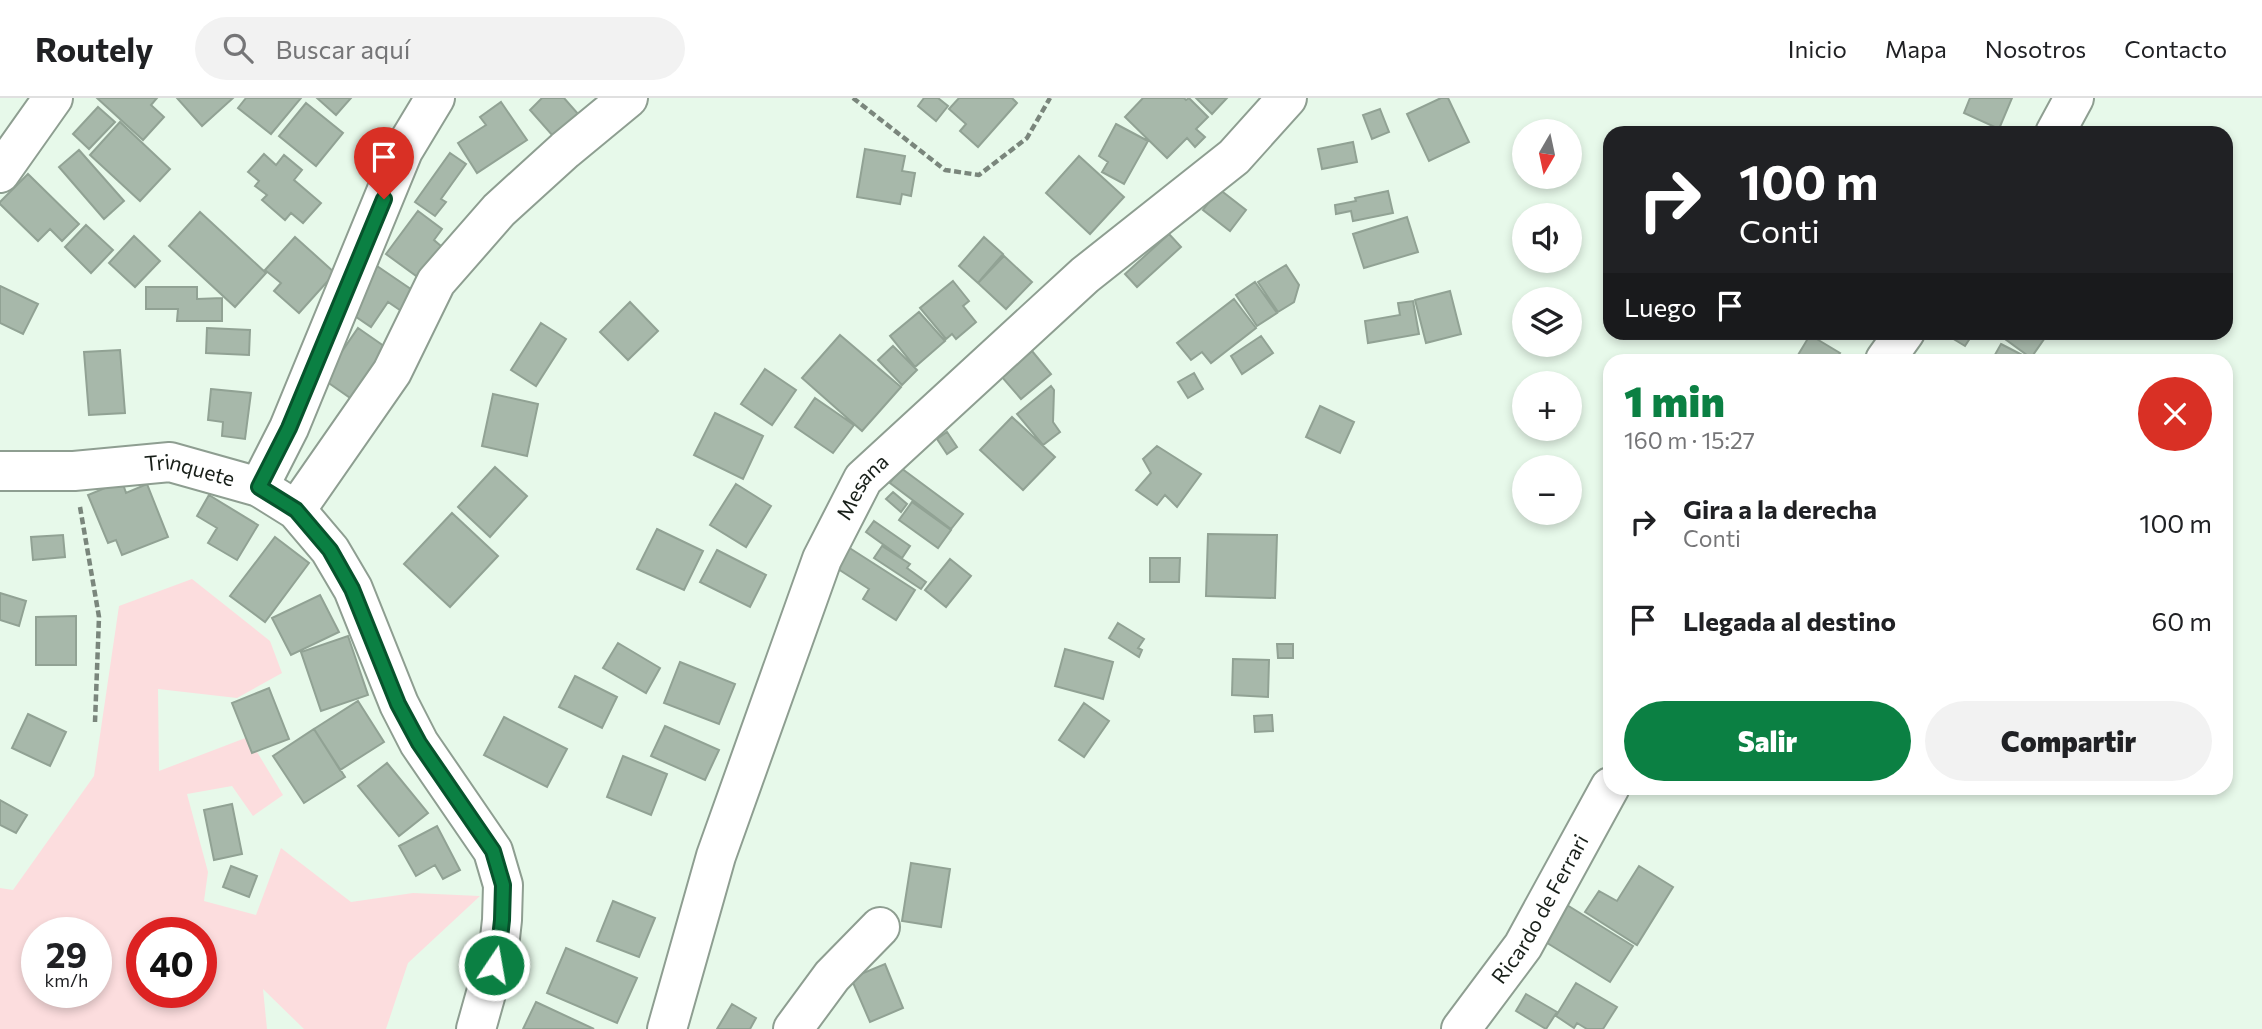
<!DOCTYPE html>
<html lang="es">
<meta charset="utf-8">
<style>
:root{--surface:#fff;--page:#f2f2f2;--text:#202124;--muted:#757577;--line:#e0e0e0;--accent:#0b8043}
body{margin:0;font-family:Commissioner,sans-serif;background:var(--page);color:var(--text);height:100vh;display:flex;flex-direction:column;font-size:26px;white-space:nowrap}
*{box-sizing:border-box;margin:0}
p{font-size:23px;color:var(--muted)}
.icon{flex:none;width:38px;height:38px;fill:none;stroke:currentColor;stroke-width:2;stroke-linecap:round;stroke-linejoin:round}
.map{position:relative;flex:1;overflow:hidden}
.details{position:absolute;left:1603px;top:256px;width:630px;height:441px;display:flex;flex-direction:column;background:var(--surface);border-radius:21px;box-shadow:0 4px 10px #0003}
.details>*{flex:none}
.banner{position:absolute;left:1603px;top:28px;width:630px;height:214px;border-radius:21px;box-shadow:0 4px 10px #0003;background:#202124;color:#fff;overflow:hidden}
.needle{width:46px;rotate:189deg}
.buttons{position:absolute;left:1512px;top:21px;display:grid;gap:14px}
.buttons a{display:grid;place-items:center;width:70px;height:70px;border-radius:50%;background:var(--surface);box-shadow:0 4px 10px #0003;font-size:35px}
.speed{position:absolute;left:21px;top:819px;display:flex;gap:14px;font-size:35px;font-weight:700;text-align:center}
.speed>*{display:grid;place-content:center;width:91px;height:91px;border-radius:50%;background:var(--surface);box-shadow:0 4px 10px #0003;line-height:1}
.speed small{font-size:18px;font-weight:400}
.speed .limit{border:10px solid #d22;background:#fff;color:#111}
.pin{position:absolute;display:grid;place-items:center;width:60px;height:60px;color:#fff;margin:-72px -30px;border-radius:50% 50% 50% 0;rotate:-45deg;box-shadow:0 0 7px #0007}
.pin .icon{rotate:45deg}
.me{position:absolute;width:77px;margin:-38px;rotate:12deg;stroke-linejoin:round;filter:drop-shadow(0 0 5px #0008)}
.turn{display:flex;align-items:center;gap:24px;height:147px;padding:0 21px;font-size:32px}
.turn .icon{width:91px;height:91px;stroke-width:2.5}
.turn b{display:block;font-size:49px;line-height:60px}
.then{display:flex;align-items:center;height:66px;padding:0 21px;background:#0003;gap:14px;font-size:26px}
.round{display:grid;place-items:center;flex:none;width:74px;height:74px;border-radius:37px;background:var(--page)}
.overview{display:flex;align-items:center;justify-content:space-between;height:119px;padding:0 21px}
h1{font-size:42px;font-weight:800;line-height:52px;color:var(--accent)}
.cta{display:flex;gap:14px;margin-top:auto;padding:14px 21px}
.cta a{flex:1;height:80px;border-radius:42px;background:var(--accent);color:#fff;font-size:28px;font-weight:800;line-height:80px;text-align:center}
.cta a+a{background:var(--page);color:var(--text)}
ul{padding:0;list-style:none}
li{display:flex;align-items:center;gap:21px;height:98px;padding:0 21px}
li div{flex:1}
li b{display:block;font-size:26px}
li em{font-style:normal}
header{display:flex;align-items:center;gap:42px;box-sizing:border-box;height:98px;padding:0 35px;background:var(--surface);border-bottom:2px solid var(--line)}
header strong{font-size:33px}
nav{display:flex;gap:38px;margin-inline-start:auto;font-size:24px}
.search{width:490px;height:63px;background:var(--page);display:flex;align-items:center;gap:18px;box-sizing:border-box;padding:0 24px;border-radius:38px;color:var(--muted);font-size:26px}
.map>svg:first-child{display:block}
.green{fill:#fcddde;fill-rule:evenodd}
.building{fill:#a7b8aa;stroke:#91a294;stroke-width:2}
.lines{fill:none;stroke-linecap:round;stroke-linejoin:round}
.minor-casing{stroke:#8e9e91;stroke-width:42}
.path{stroke:#7a867c;stroke-width:4.5;stroke-dasharray:7 3.5;stroke-linecap:butt}
.minor{stroke:#fff;stroke-width:38}
.route-casing{stroke:#07532c;stroke-width:18}
.route{stroke:#0b8043;stroke-width:12}
.labels{text-anchor:middle;stroke-width:7;stroke-linejoin:round;paint-order:stroke}
.street-label{font-size:21px;fill:#171e18;stroke:#fff}
</style>
<header>
<strong>Routely</strong>
<div class="search"><svg class="icon" aria-label="search" viewBox="0 0 24 24"><circle cx="10" cy="10" r="6"/><path d="M15 15l6 6"/></svg>Buscar aquí</div>
<nav><a>Inicio</a><a>Mapa</a><a>Nosotros</a><a>Contacto</a></nav>
</header>
<div class="map">
<svg width="2262" height="931" viewBox="0 0 2262 931">
<rect width="100%" height="100%" fill="#e7f9ea"/>
<!-- green -->
<path class="green" d="M192 481 270 543 282 575 237 600 158 591 159 673 248 639 283 697 253 718 232 688 187 696 208 774 204 803 256 817 281 750 351 804 413 795 480 798 408 865 386 931H304L263 891 267 931H0V790L13 792 94 678 119 508ZM37 835H96V894H37ZM142 835H201V894H142Z"/>
<!-- building -->
<path class="building" d="M97 0H157L151 7 164 19 143 42Z
M177 0H233L202 28Z
M246 0H301L271 36 238 10Z
M317 0H351L336 17Z
M542 0H564L587 26 560 46 530 12Z
M924 0H938L948 8 936 23 918 8Z
M959 0H1012L1017 5 978 49 960 33 966 26 949 11Z
M1143 0H1184L1186 2 1189 0 1208 19 1196 31 1205 39 1195 49 1187 40 1167 60 1125 19Z
M1196 0H1227L1212 16Z
M1441 0H1448L1469 44 1429 63 1407 16Z
M1970 0H2012L1999 31 1964 15Z
M501 4 527 42 477 75 458 45 486 27 480 19Z
M306 5 343 35 316 68 279 38Z
M98 9 115 24 89 51 73 36Z
M1380 11 1389 34 1372 41 1363 17Z
M120 24 170 71 140 103 90 57Z
M1116 26 1148 43 1124 86 1102 74 1108 64 1099 58Z
M1353 44 1357 64 1322 71 1318 51Z
M865 51 905 58 902 73 915 75 911 98 902 96 900 106 857 99Z
M79 52 124 103 104 121 59 69Z
M450 55 466 66 441 101 446 104 435 118 415 104Z
M264 56 276 67 284 57 302 72 294 82 321 105 303 125 291 115 285 122 262 102 267 97 255 88 259 83 248 74Z
M1079 58 1124 99 1090 136 1046 95Z
M28 76 79 126 62 143 50 131 38 143 0 106V104Z
M1219 91 1246 112 1230 133 1203 112Z
M1388 93 1393 115 1353 123 1351 113 1336 116 1335 107 1356 103 1355 100Z
M418 113 442 131 434 142 442 149 419 180 386 156Z
M200 114 266 175 235 209 169 148Z
M1407 119 1418 154 1364 170 1353 136Z
M86 127 113 152 91 175 65 149Z
M1169 136 1181 149 1137 189 1125 176Z
M134 138 160 163 135 189 109 165Z
M295 139 335 175 299 215 274 193 281 185 265 172Z
M984 139 1003 156 978 185 959 168Z
M1004 158 1032 184 1006 211 978 185Z
M1286 167 1299 187 1294 204 1278 214 1258 184Z
M377 168 421 198 407 217 388 204 371 229 346 212Z
M953 183 969 203 963 208 976 224 956 241 952 236 946 241 920 210Z
M1255 184 1277 215 1257 228 1236 197Z
M0 188 38 206 23 236 0 225Z
M146 189H197V201L222 200V223H177L178 211H146Z
M1450 193 1461 236 1426 245 1415 202Z
M1234 201 1256 230 1211 265 1202 254 1191 262 1177 245Z
M1413 203 1419 236 1368 245 1365 223 1400 217 1398 205Z
M630 204 658 233 628 262 600 234Z
M919 214 945 243 915 269 890 238Z
M541 225 566 241 536 288 511 272Z
M207 230 250 232 249 257 206 255Z
M358 230 391 253 356 304 323 281Z
M1942 234H1974L1965 248Z
M2010 234H2049L2031 260 2005 241Z
M840 237 901 289 862 333 802 280Z
M1810 237 1840 255 1835 262H1795Z
M1261 238 1273 255 1242 276 1231 258Z
M2001 246 2032 262H1992Z
M893 248 917 272 902 287 878 262Z
M120 252 125 315 89 317 84 254Z
M1032 253 1051 276 1021 301 1001 278Z
M765 271 796 292 772 327 741 306Z
M1194 275 1203 291 1188 300 1178 284Z
M1051 288 1054 292 1053 324 1060 334 1043 347 1017 316Z
M211 291 251 295 245 341 222 338 223 324 208 322Z
M493 296 538 306 527 358 482 348Z
M815 300 854 327 833 355 795 329Z
M1320 308 1354 324 1340 355 1306 339Z
M715 315 763 338 743 381 694 357Z
M1012 319 1055 359 1023 392 980 352Z
M947 334 957 349 947 356 937 341Z
M1157 348 1201 376 1177 409 1165 397 1157 407 1136 392 1151 375 1143 361Z
M495 369 527 398 490 439 458 409Z
M901 370 963 416 951 431 890 385Z
M122 383 126 395 147 386 168 439 122 457 116 442 108 445 88 397Z
M736 386 771 408 746 449 710 427Z
M893 394 907 406 901 414 886 401Z
M209 397 258 427 237 462 208 445 217 430 197 418Z
M912 404 951 432 938 450 899 422Z
M452 415 498 458 450 509 404 466Z
M874 423 910 448 902 460 866 434Z
M657 431 703 453 684 492 637 471Z
M1208 436 1277 437 1275 500 1206 498Z
M63 437 65 459 33 462 31 439Z
M275 439 309 465 265 524 230 498Z
M882 448 910 466 907 470 926 484 921 491 874 460Z
M848 449 915 492 896 522 863 501 869 491 835 469Z
M717 452 766 477 750 509 700 484Z
M1150 460H1180L1179 484H1150Z
M950 461 971 478 946 509 925 492Z
M0 495 26 503 19 528 0 522Z
M320 497 339 534 291 557 272 520Z
M76 518V567H36V519Z
M1118 525 1144 541 1138 550 1142 552 1139 559 1109 540Z
M348 538 368 597 321 613 301 554Z
M618 545 660 570 646 595 603 570Z
M1277 546H1293V560H1278Z
M1065 551 1113 564 1103 601 1055 588Z
M1233 561 1269 562 1268 599 1232 597Z
M680 564 735 586 719 626 664 605Z
M575 578 617 599 602 630 559 609Z
M269 590 289 641 252 655 232 605Z
M358 603 384 644 340 672 314 631Z
M1084 605 1109 623 1084 659 1059 642Z
M28 616 66 634 50 668 12 650Z
M1272 617 1273 633 1255 634 1254 618Z
M504 619 567 651 547 689 484 657Z
M665 628 719 652 705 682 651 658Z
M314 631 345 679 304 705 273 658Z
M623 658 667 676 651 717 607 699Z
M387 665 428 715 399 738 358 688Z
M0 702 27 717 16 735 0 727Z
M232 706 242 756 214 762 204 712Z
M437 728 460 772 443 781 435 767 416 778 399 748Z
M911 765 950 771 941 829 902 823Z
M231 768 257 778 249 799 223 789Z
M1639 768 1673 789 1637 847 1585 814 1599 793 1617 803Z
M613 803 655 820 639 859 597 843Z
M1567 807 1633 848 1610 884 1544 843Z
M566 850 637 880 617 925 547 895Z
M885 866 903 910 870 924 851 880Z
M1576 885 1617 909 1603 931H1587L1577 925 1574 930 1556 918Z
M1526 896 1557 914 1546 931 1516 913Z
M536 904 594 931H523Z
M732 906 756 920 750 931H717Z"/>
<g class="lines">
<defs>
<g id="minor">
<path d="M2055 35 2074 0"/>
<path d="M0 75 53 0"/>
<path d="M1885 262 1905 234"/>
<path id="s1" d="M0 373H74L170 364 259 389 296 412 330 452 353 491 399 606 419 645 493 753 503 787 502 822 499 849 476 931"/>
<path d="M259 389 289 330 403 53 435 0"/>
<path d="M296 412 392 274 436 184 499 112 565 52 628 0"/>
<path id="s2" d="M667 931 716 758 822 461 863 381 1085 177 1234 59 1287 0"/>
<path d="M793 931 832 878 880 829"/>
<path id="s3" d="M1461 931 1523 848 1610 689"/>
</g>
</defs>
<!-- minor casing -->
<use href="#minor" class="minor-casing"/>
<!-- path -->
<path class="path" d="M853 0 945 72 979 77 1027 40 1050 0
M80 409 99 519 95 624"/>
<!-- minor -->
<use href="#minor" class="minor"/>
</g>
<g class="lines">
<defs>
<path id="route" d="M384 101 289 330 259 389 296 412 330 452 352 491 398 606 419 645 493 753 503 787 502 822 499 849 494 867"/>
</defs>
<!-- route casing -->
<use href="#route" class="route-casing"/>
<!-- route -->
<use href="#route" class="route"/>
</g>
<g class="labels">
<!-- street labels -->
<g class="street-label">
<text dy="7" stroke="none"><textPath href="#s1" startOffset="191">Trinquete</textPath></text>
<text dy="7" stroke="none"><textPath href="#s2" startOffset="578">Mesana</textPath></text>
<text dy="7" stroke="none"><textPath href="#s3" startOffset="144">Ricardo de Ferrari</textPath></text>
</g>
</g>
</svg>
<div class="buttons">
<a><svg class="needle" viewBox="-14 -14 28 28"><path d="M0-13l5 13h-10z" fill="#e53935"/><path d="M0 13l5-13h-10z" fill="#757577"/></svg></a>
<a><svg class="icon" aria-label="sound" viewBox="0 0 24 24"><path d="M4 9h4l5-4v14l-5-4H4zM17 9q2 3 0 6"/></svg></a>
<a><svg class="icon" aria-label="layers" viewBox="0 0 24 24"><path d="M12 4l9 5-9 5-9-5zM3 14l9 5 9-5"/></svg></a>
<a>+</a>
<a>−</a>
</div>
<div class="speed"><div>29<small>km/h</small></div><div class="limit">40</div></div>
<div class="pin" style="left:384px;top:101px;background:#d93025"><svg class="icon" aria-label="arrive" viewBox="0 0 24 24"><path d="M6 21V4h12l-3 4 3 4H6"/></svg></div>
<svg class="me" style="left:494px;top:867px" viewBox="-20 -20 40 40"><circle r="17" fill="#0b8043" stroke="#fff" stroke-width="3"/><path d="M0-11L8 9 0 5-8 9z" fill="#fff"/></svg>
<div class="banner">
<div class="turn"><svg class="icon" aria-label="right" viewBox="0 0 24 24"><path d="M7 20v-9h11M14 6l5 5-5 5"/></svg><div><b>100 m</b>Conti</div></div>
<div class="then">Luego<svg class="icon" aria-label="arrive" viewBox="0 0 24 24"><path d="M6 21V4h12l-3 4 3 4H6"/></svg></div>
</div>
<section class="details">
<div class="overview"><div><h1>1 min</h1><p>160 m · 15:27</p></div><a class="round" style="background:#d93025;color:#fff"><svg class="icon" aria-label="close" viewBox="0 0 24 24"><path d="M6 6l12 12M18 6L6 18"/></svg></a></div>
<ul>
<li><svg class="icon" aria-label="right" viewBox="0 0 24 24"><path d="M7 20v-9h11M14 6l5 5-5 5"/></svg><div><b>Gira a la derecha</b><p>Conti</p></div><em>100 m</em></li>
<li><svg class="icon" aria-label="arrive" viewBox="0 0 24 24"><path d="M6 21V4h12l-3 4 3 4H6"/></svg><div><b>Llegada al destino</b></div><em>60 m</em></li>
</ul>
<div class="cta"><a>Salir</a><a>Compartir</a></div>
</section>
</div>
